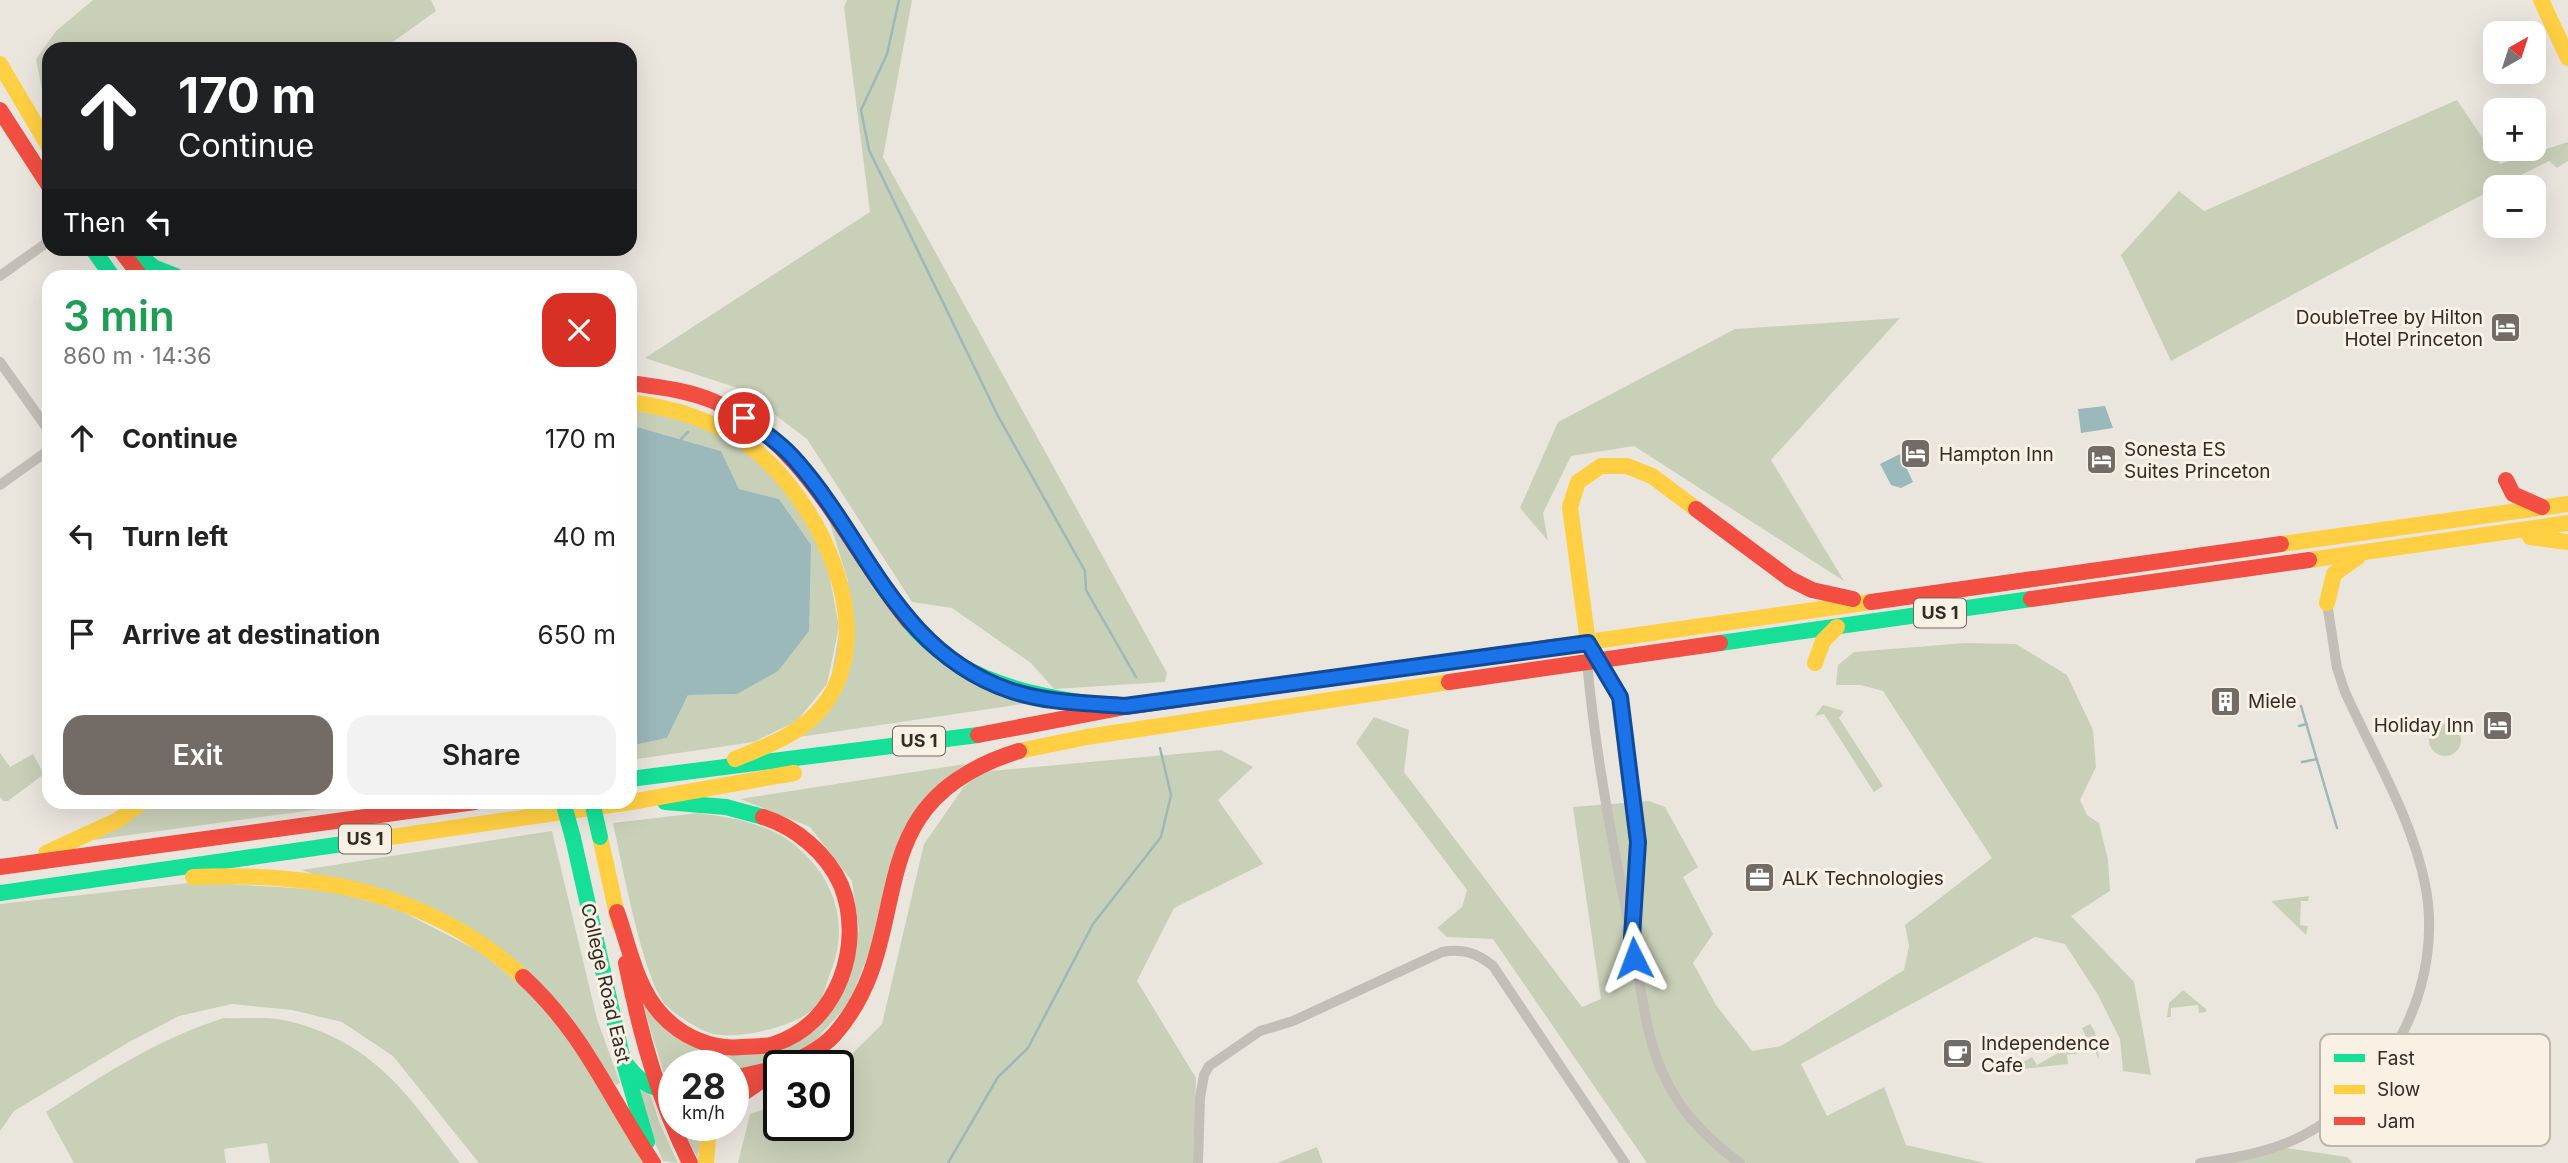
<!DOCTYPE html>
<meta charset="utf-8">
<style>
:root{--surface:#fff;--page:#f2f2f2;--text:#222;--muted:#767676;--accent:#736c66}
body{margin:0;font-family:Inter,sans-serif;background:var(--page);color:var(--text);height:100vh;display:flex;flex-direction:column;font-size:26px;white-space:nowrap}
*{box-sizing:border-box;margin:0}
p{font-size:23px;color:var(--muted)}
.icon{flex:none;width:38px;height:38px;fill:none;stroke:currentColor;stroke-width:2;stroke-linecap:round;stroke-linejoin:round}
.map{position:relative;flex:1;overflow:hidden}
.panel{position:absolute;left:42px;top:270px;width:595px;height:539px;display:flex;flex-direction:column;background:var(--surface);border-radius:21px;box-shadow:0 7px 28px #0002}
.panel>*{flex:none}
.top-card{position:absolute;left:42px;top:42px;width:595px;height:214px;border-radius:21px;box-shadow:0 7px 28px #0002;background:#202124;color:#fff;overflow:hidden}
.needle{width:46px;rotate:39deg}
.tools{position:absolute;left:2483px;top:21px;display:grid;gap:14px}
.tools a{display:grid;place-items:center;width:63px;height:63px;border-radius:14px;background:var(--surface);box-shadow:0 7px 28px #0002;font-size:35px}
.speed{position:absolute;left:658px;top:1050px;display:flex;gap:14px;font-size:35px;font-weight:700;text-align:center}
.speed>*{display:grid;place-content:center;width:91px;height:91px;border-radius:50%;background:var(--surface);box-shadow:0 7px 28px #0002;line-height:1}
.speed small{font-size:18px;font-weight:400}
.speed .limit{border:4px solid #111;border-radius:10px;background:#fff;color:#111}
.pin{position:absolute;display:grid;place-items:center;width:60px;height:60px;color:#fff;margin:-30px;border:4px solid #fff;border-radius:50%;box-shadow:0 2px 7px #0007}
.me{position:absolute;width:77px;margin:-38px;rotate:357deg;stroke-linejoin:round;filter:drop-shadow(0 0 5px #0008)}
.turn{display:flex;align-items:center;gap:24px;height:147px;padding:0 21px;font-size:32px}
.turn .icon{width:91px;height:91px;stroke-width:2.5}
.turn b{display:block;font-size:49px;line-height:60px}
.then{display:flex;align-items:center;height:66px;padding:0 21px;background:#0003;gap:14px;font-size:26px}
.round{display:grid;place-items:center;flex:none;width:74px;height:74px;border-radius:21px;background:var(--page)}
.summary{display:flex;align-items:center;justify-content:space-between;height:119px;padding:0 21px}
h1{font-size:42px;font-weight:600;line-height:52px;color:#1e9e55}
.primary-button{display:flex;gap:14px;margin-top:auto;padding:14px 21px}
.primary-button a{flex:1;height:80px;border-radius:21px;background:var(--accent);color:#fff;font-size:28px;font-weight:600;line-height:80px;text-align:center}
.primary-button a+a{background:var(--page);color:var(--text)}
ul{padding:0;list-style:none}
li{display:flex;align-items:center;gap:21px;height:98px;padding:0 21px}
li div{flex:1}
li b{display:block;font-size:26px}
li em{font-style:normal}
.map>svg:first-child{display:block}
.green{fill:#c9d0b8}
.water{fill:#9bb8bb}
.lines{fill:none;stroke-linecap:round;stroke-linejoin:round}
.stream{stroke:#9bb8bb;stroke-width:2.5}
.street{stroke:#c3beb7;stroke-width:10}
.fast{stroke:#16e098;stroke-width:16}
.slow{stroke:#ffcf43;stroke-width:16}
.jam{stroke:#f24e42;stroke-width:16}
.fast-bridge{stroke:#16e098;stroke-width:16}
.route-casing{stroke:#114b97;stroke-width:18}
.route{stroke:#1a73e8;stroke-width:12}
.labels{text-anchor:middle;stroke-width:6;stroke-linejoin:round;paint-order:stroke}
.shield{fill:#f8f1e4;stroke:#6e665f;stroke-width:2}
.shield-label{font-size:18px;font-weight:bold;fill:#332b26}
.poi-label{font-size:19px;fill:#332b26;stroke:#f8f1e4;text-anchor:start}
.street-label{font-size:19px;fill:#332b26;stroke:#f8f1e4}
.key{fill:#f8f1e4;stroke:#bdb6ab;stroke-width:2}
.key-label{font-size:19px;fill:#332b26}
</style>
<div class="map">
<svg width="2568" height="1163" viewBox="0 0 2568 1163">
<rect width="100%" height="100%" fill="#eae6de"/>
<!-- green -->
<path class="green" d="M93 0H431L436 11 383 49H49V97L42 90 36 59 56 31Z
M847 0H912L883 157 1167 673 1165 682 1054 689 1031 663 952 608 912 602 807 439 741 389 645 358 870 212 844 7Z
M2457 100 2500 164 2568 142V161L2557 168 2549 161C2422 225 2296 292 2171 361L2121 255 2179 191 2204 211Z
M1900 318 1771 460 1844 581 1634 446 1571 456 1543 513 1548 541 1520 508 1558 422 1735 329Z
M630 410 700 422 778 474 823 541 839 627 827 684 797 721 754 742 630 760V746L667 738 688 695 737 694 779 499 739 489 721 451 630 425Z
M824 504 907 628 1036 702 792 738 826 707 848 581Z
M1965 643 2016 644 2067 675 2093 730 2096 767 2080 800 2087 815 2099 823 2108 860 2110 891 2071 916 2134 982 2151 1075 2123 1071 2120 1039 2098 995 2065 944 2035 937 1801 1064 1827 1116 1884 1087 1906 1145 1985 1163H1647L1493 939 1447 937 1437 928 1462 907 1467 890 1356 743 1374 717 1409 730 1404 772 1582 1007 1601 999 1573 807 1649 801 1665 807 1698 867 1683 877 1713 934 1693 963 1716 1005 1752 1051 1781 1046 1904 970 1909 946 1905 925 1992 858 1883 691 1861 685H1836L1838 665 1854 652Z
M1823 705 1844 711 1839 718 1883 786 1874 792 1824 714 1815 716Z
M2429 740a16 16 0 1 1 32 0a16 16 0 1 1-32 0Z
M1221 750 1253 767 1218 800 1263 864 1174 908 1137 981 1196 1078 1193 1163H738L750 1114 779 1104V1125H838V1068L882 1024 924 844 963 788 979 772Z
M0 753 10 767 33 754 44 774 8 801H3L0 797Z
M965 764 934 789 849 1003 814 1042 776 1061 733 1071V1066H674V1082L665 1077 642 1002 677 1038 795 1044 859 931 852 881 810 827 740 799Z
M152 802H326L335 807 93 840Z
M698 813C726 817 761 822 785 838 830 868 852 919 831 971 827 981 824 996 817 1005 800 1027 732 1042 707 1032 695 1027 676 1015 667 1006 644 985 621 859 613 823Z
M552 831 597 1019 620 1083 616 1085 498 947 302 870Z
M198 882 326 890 395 908 479 951 547 1006 605 1093 644 1163H479L393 1056 342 1022 292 1010 232 1004 179 1016 129 1042 14 1111 0 1131V904Z
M2309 896 2308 901H2301L2300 925 2308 926 2306 935 2271 901Z
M2183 990 2206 1009V1012L2199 1013 2198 1005 2171 1008V1017H2167L2169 1003Z
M224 1018C244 1019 268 1016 288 1021 375 1042 409 1097 460 1163H270L267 1143 224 1149 226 1163H74L46 1112C103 1075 159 1038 224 1018Z
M2090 1024 2095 1032 2099 1059 2095 1051 2067 1055 2068 1064 2015 1070 2014 1067 2032 1057 2037 1065 2086 1037 2082 1028Z
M639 1088 651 1096 659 1122 678 1163 663 1161 650 1132Z
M680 1125H706L697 1157 682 1129Z
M1317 1147 1323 1163H1277Z
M2279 1147 2347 1157 2353 1163H2193Z"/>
<!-- water -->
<path class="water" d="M2105 406 2113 428 2081 433 2078 409Z
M630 425 721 451 739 489 779 499 811 545 809 631 778 671 737 694 688 695 667 738 630 746Z
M1900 454 1913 482 1901 488 1891 485 1880 464Z"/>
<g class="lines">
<!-- stream -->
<path class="stream" d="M899 0 887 54 861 110 869 150 998 416 1085 571 1086 590 1136 677
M681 439 688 432
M2301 706 2337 828
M2299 726 2307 724
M2302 762 2317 759
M948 1163 998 1077 1028 1048 1093 924 1161 837 1171 795 1160 748"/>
<!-- street -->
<path class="street" d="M0 276 49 241
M0 362 49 431
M0 485 49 450
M1587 661C1595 753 1613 846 1631 935 1642 985 1643 1034 1666 1080 1682 1114 1710 1141 1740 1163
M1620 697 1638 842 1632 927
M1198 1163 1200 1098 1204 1075 1209 1066 1260 1031 1293 1021 1442 952C1463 948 1477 953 1493 966L1625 1163
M2200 1163C2235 1158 2270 1152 2302 1136 2391 1090 2445 982 2425 884 2412 818 2373 754 2345 692L2337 668 2327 603"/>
<!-- fast -->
<path class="fast" d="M92 248 112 276
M129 248 155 268 176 276
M909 622C958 681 1032 697 1105 705
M1720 643 2031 599
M630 779 978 735
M665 802 726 807 763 817
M573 838 623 1060 647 1142
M0 893 364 841
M623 1060C637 1079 649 1091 674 1090"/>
<!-- slow -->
<path class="slow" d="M2541 0 2568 58
M0 64 49 147
M630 402C672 408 709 418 744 442 817 492 888 635 818 712 796 736 764 747 735 759
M2530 537 2568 542
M2281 544 2568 504
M2309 560 2568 523
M2327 603 2334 574 2358 557
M1560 646 1871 602
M1815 663 1823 641 1837 627
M1620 697 1588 643 1570 507 1578 482 1601 466H1627L1652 476 1696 509
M1019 751 1087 737 1449 682
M600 837 619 923
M364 841 631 802 794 773
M46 853 118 820 142 802
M193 877C315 872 429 891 523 977
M706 1163 708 1138 713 1125"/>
<!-- jam -->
<path class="jam" d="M0 110 49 186
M119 248 140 276
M630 383C658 387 687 390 713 401 809 443 847 547 909 622
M2506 480 2513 494 2542 507
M1696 509 1790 579 1812 590 1853 599
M2031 599 2309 560
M1871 602 2281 544
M1449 682 1720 643
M978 735 1125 707 1560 646
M0 867 475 802
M617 912C629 946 636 987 661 1014 682 1037 712 1050 742 1047 752 1046 765 1047 774 1044 838 1024 865 944 841 885 827 853 795 827 763 817
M626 963C640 1033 658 1099 690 1163
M523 977C585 1034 608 1096 653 1163
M785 1066C802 1058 821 1049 834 1035 923 935 847 804 1019 751
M733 1078 769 1070
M733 1100 779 1069"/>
<!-- fast-bridge -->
<path class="fast-bridge" d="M563 802 573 838
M592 802 600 837"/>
</g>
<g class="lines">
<defs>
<path id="route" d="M744 418C762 431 782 444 797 462 868 543 897 651 1009 690 1046 703 1087 703 1125 706L1588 643 1620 697 1638 842 1632 937 1634 958"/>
</defs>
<!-- route casing -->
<use href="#route" class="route-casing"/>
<!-- route -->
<use href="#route" class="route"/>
</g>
<!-- icons -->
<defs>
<symbol id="hotel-square" viewBox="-11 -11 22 22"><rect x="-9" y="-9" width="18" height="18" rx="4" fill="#736c66" stroke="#f8f1e4"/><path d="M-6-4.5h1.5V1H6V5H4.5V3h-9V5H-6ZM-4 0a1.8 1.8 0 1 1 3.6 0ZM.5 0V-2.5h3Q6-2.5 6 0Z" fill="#fff"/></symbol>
<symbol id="building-square" viewBox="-11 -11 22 22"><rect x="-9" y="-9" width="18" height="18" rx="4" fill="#736c66" stroke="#f8f1e4"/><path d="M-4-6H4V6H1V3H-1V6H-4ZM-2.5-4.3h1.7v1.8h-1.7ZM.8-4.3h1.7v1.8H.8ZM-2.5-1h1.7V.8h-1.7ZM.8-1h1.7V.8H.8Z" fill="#fff"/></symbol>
<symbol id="office-square" viewBox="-11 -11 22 22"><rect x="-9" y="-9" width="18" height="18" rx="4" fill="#736c66" stroke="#f8f1e4"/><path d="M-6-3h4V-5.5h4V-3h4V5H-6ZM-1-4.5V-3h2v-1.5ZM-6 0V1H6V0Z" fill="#fff"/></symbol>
<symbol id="cafe-square" viewBox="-11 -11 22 22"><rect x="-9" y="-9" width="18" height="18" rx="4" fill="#736c66" stroke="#f8f1e4"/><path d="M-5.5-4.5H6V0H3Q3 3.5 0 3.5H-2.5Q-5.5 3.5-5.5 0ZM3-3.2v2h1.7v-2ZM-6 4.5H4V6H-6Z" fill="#fff"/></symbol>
</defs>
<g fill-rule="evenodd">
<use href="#hotel-square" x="2488" y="310" width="35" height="35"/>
<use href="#hotel-square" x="1898" y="436" width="35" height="35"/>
<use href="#hotel-square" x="2084" y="442" width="35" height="35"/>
<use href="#building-square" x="2208" y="684" width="35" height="35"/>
<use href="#hotel-square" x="2480" y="708" width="35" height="35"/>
<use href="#office-square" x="1742" y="860" width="35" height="35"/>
<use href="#cafe-square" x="1940" y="1036" width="35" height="35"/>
</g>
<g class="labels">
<!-- shield labels -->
<g class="shield">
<rect x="1914" y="598.5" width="52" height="29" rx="5"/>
<rect x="893" y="726.5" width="52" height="29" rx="5"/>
<rect x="339" y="824.5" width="52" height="29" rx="5"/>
</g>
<g class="shield-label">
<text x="1940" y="619">US 1</text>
<text x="919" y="747">US 1</text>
<text x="365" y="845">US 1</text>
</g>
<!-- poi labels -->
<g class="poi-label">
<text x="2483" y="324" text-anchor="end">DoubleTree by Hilton<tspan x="2483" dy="22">Hotel Princeton</tspan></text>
<text x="2124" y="456">Sonesta ES<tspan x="2124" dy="22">Suites Princeton</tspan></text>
<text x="1939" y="461">Hampton Inn</text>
<text x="2248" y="708">Miele</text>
<text x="2474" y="732" text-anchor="end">Holiday Inn</text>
<text x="1782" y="885">ALK Technologies</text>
<text x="1981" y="1050">Independence<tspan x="1981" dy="22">Cafe</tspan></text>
</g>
<!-- street labels -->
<g class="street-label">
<text transform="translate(606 983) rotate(77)" y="7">College Road East</text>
</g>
</g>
<!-- legend -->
<rect x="2320" y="1034" width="230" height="112" rx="10" class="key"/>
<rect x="2334" y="1054" width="31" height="8" fill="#16e098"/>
<rect x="2334" y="1085" width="31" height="9" fill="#ffcf43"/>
<rect x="2334" y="1117" width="31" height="8" fill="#f24e42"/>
<g class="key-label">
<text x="2377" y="1065">Fast</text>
<text x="2377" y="1096">Slow</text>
<text x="2377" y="1128">Jam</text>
</g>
</svg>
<div class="tools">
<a><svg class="needle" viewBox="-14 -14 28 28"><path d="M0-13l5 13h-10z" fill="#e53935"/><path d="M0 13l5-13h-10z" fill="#767676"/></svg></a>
<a>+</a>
<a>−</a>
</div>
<div class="speed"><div>28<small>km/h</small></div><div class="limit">30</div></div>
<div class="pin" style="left:744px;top:418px;background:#d93025"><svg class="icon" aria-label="arrive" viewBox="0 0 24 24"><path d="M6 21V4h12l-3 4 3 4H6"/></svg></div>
<svg class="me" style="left:1634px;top:958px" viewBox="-20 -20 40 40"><path d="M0-17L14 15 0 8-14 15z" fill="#1a73e8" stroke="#fff" stroke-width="4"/></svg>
<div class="top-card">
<div class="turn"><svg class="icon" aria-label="ahead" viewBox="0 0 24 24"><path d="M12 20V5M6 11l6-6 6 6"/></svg><div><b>170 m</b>Continue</div></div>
<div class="then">Then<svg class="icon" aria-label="left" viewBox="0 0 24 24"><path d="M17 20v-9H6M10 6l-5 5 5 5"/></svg></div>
</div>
<section class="panel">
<div class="summary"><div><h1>3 min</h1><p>860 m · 14:36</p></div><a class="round" style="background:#d93025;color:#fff"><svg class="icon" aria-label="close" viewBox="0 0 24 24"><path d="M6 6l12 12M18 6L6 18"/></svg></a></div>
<ul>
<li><svg class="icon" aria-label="ahead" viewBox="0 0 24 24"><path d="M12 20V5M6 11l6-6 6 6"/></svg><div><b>Continue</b></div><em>170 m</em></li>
<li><svg class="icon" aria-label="left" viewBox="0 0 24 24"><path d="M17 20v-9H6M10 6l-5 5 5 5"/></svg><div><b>Turn left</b></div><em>40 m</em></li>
<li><svg class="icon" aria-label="arrive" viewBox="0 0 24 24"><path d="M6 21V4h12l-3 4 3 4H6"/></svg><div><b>Arrive at destination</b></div><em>650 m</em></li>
</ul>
<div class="primary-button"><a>Exit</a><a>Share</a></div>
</section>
</div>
